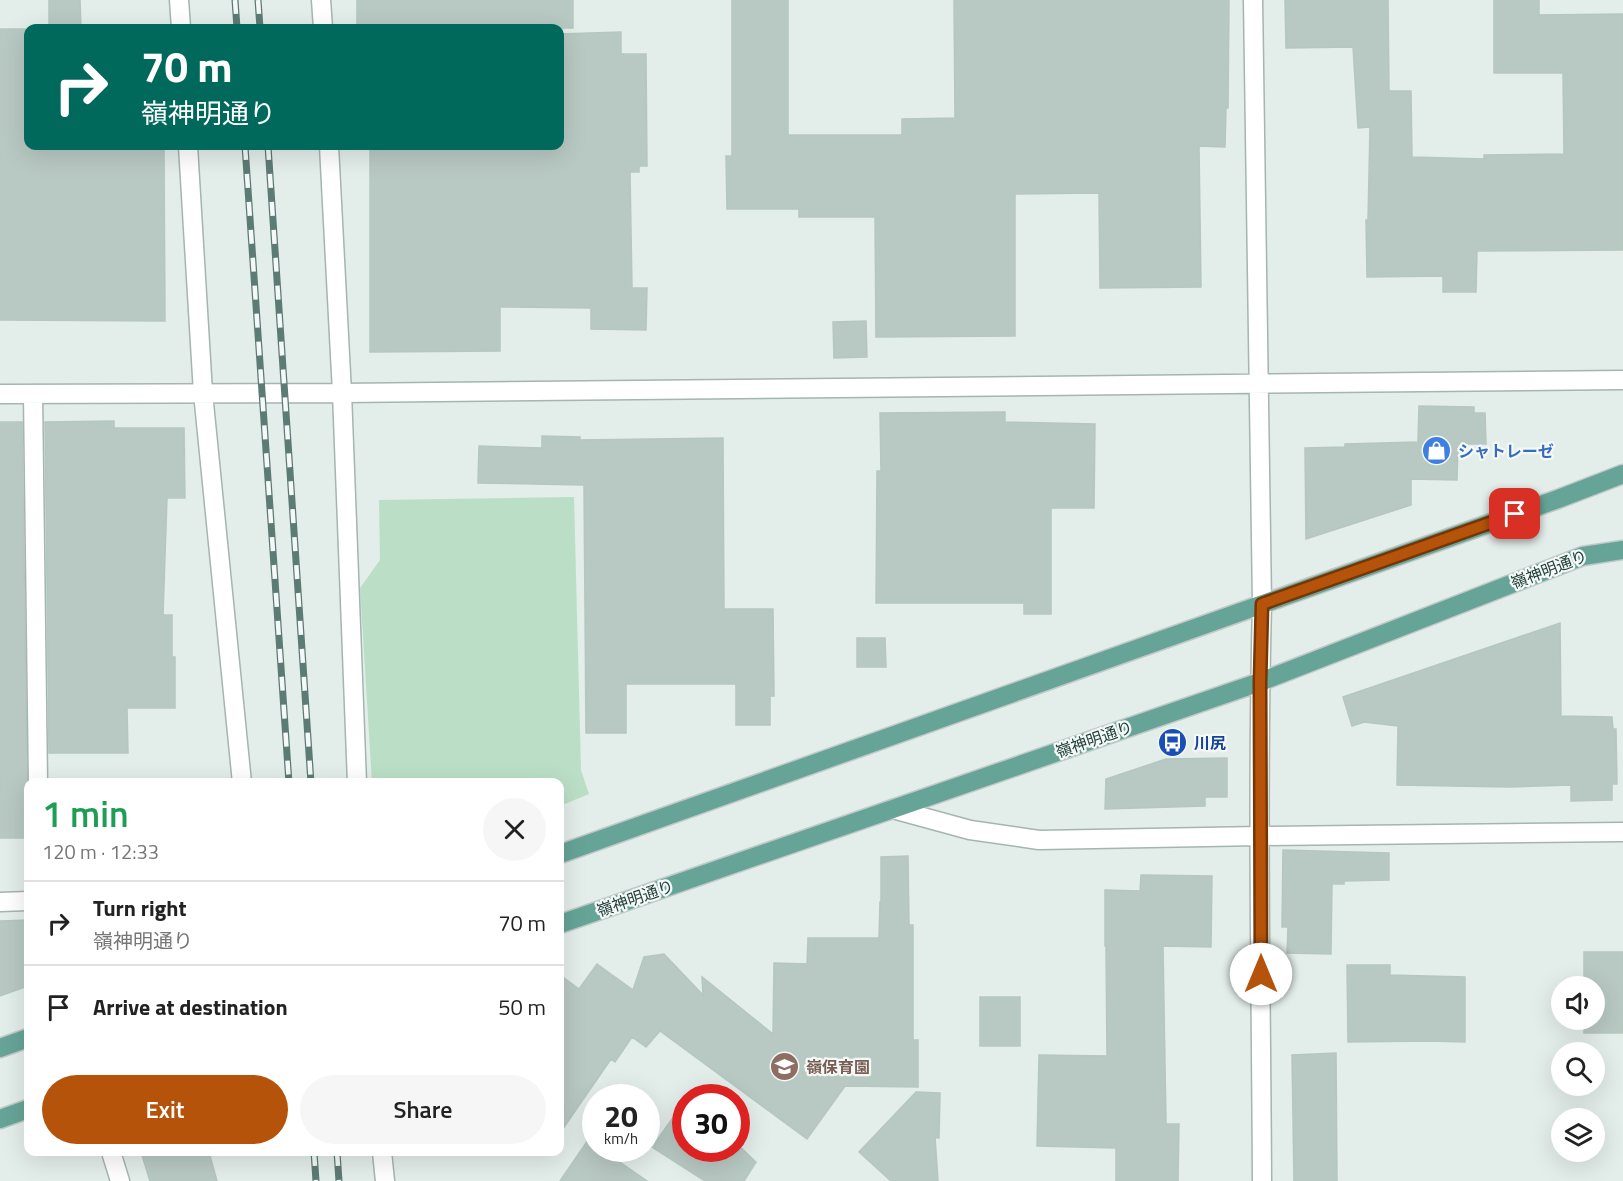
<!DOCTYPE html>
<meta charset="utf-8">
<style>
:root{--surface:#fff;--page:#f6f6f6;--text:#222;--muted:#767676;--line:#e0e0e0;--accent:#b45309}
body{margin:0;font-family:"Titillium Web","Noto Sans JP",sans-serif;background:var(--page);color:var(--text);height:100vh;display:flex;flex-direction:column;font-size:22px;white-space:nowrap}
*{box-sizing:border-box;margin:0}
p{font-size:20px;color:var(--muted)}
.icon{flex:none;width:33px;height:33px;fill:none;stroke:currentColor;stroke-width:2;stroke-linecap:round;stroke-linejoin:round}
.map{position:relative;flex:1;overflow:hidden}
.sheet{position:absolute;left:24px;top:778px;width:540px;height:378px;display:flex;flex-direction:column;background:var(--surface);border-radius:12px;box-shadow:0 6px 24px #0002}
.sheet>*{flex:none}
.guide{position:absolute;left:24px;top:24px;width:540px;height:126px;border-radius:12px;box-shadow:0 6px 24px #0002;background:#00695c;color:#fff;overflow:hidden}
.tools{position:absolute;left:1551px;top:976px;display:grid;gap:12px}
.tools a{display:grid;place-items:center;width:54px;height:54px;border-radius:50%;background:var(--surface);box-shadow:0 6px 24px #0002;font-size:30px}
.speed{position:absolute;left:582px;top:1084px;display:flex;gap:12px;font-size:30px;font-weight:700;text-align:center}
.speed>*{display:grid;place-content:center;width:78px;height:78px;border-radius:50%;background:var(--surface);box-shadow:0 6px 24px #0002;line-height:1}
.speed small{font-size:15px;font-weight:400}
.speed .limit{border:9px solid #d22;background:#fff;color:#111}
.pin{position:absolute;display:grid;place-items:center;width:51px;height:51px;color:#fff;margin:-26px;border-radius:12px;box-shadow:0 3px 9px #0006}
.me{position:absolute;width:66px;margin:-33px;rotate:0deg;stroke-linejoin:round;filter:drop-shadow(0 0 4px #0008)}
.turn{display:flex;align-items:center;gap:21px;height:126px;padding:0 18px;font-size:27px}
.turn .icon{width:78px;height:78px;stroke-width:2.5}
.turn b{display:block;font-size:42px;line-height:51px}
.round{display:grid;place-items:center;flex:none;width:63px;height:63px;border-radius:32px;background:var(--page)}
.headline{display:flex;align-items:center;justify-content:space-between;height:102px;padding:0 18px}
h1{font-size:36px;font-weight:600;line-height:45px;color:#1e9e55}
.primary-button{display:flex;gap:12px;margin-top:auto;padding:12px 18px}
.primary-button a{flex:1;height:69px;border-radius:36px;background:var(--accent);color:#fff;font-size:24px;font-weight:600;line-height:69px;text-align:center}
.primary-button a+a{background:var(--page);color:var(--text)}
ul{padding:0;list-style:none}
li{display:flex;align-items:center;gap:18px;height:84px;padding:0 18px;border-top:2px solid var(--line)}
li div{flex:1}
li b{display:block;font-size:22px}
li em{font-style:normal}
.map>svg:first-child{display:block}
.green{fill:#bbdfc6}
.building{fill:#b8c8c2;stroke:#b5c7c0;stroke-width:1.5}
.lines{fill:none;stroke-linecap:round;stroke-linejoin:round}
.minor-casing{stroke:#a5b5b1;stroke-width:21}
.major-casing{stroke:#c1c9c8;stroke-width:21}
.minor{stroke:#fff;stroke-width:18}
.major{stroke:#66a497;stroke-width:18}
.rail-casing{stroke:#5c7b74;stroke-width:7}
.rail{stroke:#f4f9f7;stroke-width:4.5;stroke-dasharray:14;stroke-linecap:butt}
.route-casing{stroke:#753606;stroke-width:15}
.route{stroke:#b45309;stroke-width:10}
.labels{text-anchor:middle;stroke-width:4.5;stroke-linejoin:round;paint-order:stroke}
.shop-label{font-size:16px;font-weight:bold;fill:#366cbe;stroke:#f4f9f7;text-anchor:start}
.street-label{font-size:16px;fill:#223f39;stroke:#f4f9f7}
.transit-label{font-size:16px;font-weight:bold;fill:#164399;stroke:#f4f9f7;text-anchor:start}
.education-label{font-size:16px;font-weight:bold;fill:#785e54;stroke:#f4f9f7;text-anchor:start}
</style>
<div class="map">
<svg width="1623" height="1181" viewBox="0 0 1623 1181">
<rect width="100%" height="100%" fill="#e3ede9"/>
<!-- green -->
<path class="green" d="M574 497 581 770 589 794 560 806V783H372L360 588 380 560 379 500Z"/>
<!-- building -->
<path class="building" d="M49 0H80L81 28H49Z
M357 0H573V28H357Z
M732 0H788V135H902V119L955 118 954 0H1229L1228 108H1226L1225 147 1199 146 1201 287 1100 288 1099 193 1015 194V336L876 337 875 217H799V209H727L726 156H732Z
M1285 0H1388L1389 91H1411L1412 157 1484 159V155L1564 154 1563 73H1494V0H1539V15L1623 14V250L1477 251 1476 292H1443V276L1367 277 1366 220H1368L1370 127 1358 128 1353 47 1286 48Z
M0 29H25L27 146H164L165 321 0 320Z
M621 32V54H646L647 166H639V172H630L632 288H647L646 330 591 329V308L500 307V351L370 352V147H508V146H560V34Z
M866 321 867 357 834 358 833 322Z
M1419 406 1474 407V413H1485L1486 444H1458L1457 480 1411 479V505L1306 539 1305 448 1345 447V444L1418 442Z
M1005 412V422L1095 424 1094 508H1051V614H1024V603H876L877 471H881L880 413Z
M114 421V428H184L185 498H167L163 615H172V657H175V708H127L128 753H49L45 422Z
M0 422H22L28 838H0Z
M542 436 580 437V440L723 438 724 609H773L774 696H770V725H736V684H626V733H586L584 485 478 483 479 446 542 448Z
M1560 623 1561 716 1612 717 1613 729H1616L1617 784H1612V800L1571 801V785L1509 787 1397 785 1398 726 1364 722 1352 726 1343 697Z
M857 638H885L886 667H857Z
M1227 758V797H1205V806L1105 809 1106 779 1166 759Z
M1283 850 1389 853V880L1344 881V884H1332L1331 954 1287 953 1288 927H1282Z
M908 856 909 925H913V1040H918V1087L845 1086 807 1139 660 1031 646 1047 632 1037 615 1062 611 1059 560 1133V975L579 989 597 964 633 990 644 957 664 954 703 995 702 977 773 1034 774 963 807 964 808 938H879L880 902H881V857Z
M1141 875 1212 876 1211 947 1163 946 1166 1124H1179L1178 1181H1116V1148L1037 1146 1039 1055 1107 1056 1106 946H1105V890L1140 891Z
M28 920V986L0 996V921Z
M1584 952H1623V1033H1584V1020H1594V987H1584Z
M1347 965H1390V975L1465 977V1042L1429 1041 1348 1042Z
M980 997H1020V1046H980Z
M1336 1053 1337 1181H1294L1292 1055Z
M916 1092 940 1093 939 1138 935 1137 938 1181H891L859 1152Z
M686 1099V1149H736V1143L756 1162 744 1181H705L652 1147Z
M588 1140 596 1145V1149H601L647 1181H560Z
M141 1152H209L217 1181H150Z"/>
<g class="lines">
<defs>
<path id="minor" d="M179 0 181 28
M321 0 323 28
M1253 0 1262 604C1257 796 1261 989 1262 1181
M188 146 203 393 242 783
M329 146 342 393 357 783
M0 394 342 393 1623 380
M33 394 38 783
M893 809 970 830 1039 840 1260 836 1623 832
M0 902 28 901
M111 1152 120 1181
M382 1152 385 1181"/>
<path id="major" d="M560 854 1558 499 1623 474
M560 924 1260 682 1583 556 1623 550
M0 1048 28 1038
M0 1119 28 1109"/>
</defs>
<!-- minor casing -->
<use href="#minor" class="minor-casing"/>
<!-- major casing -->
<use href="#major" class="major-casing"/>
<!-- minor -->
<use href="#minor" class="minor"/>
<!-- major -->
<use href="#major" class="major"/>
<defs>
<path id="rail" d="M235 0 237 28
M258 0 260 28
M245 146 289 783
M268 146 311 783
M314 1152 316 1181
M337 1152 339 1181"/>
</defs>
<!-- rail casing -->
<use href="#rail" class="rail-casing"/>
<!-- rail -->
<use href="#rail" class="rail"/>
</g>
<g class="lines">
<defs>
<path id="route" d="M1261 974 1260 682 1262 604 1515 514"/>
</defs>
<!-- route casing -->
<use href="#route" class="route-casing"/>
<!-- route -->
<use href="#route" class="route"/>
</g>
<!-- icons -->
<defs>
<symbol id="shop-disc" viewBox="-11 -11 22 22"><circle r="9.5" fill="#3f7fe0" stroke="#f4f9f7"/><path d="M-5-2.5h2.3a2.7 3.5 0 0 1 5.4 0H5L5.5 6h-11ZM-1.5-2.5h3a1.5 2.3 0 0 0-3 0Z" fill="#fff"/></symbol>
<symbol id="bus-disc" viewBox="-11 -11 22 22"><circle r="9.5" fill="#1a4fb4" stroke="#f4f9f7"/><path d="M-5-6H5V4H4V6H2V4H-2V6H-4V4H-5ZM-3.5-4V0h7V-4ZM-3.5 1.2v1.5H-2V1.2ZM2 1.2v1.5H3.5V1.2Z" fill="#fff"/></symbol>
<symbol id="school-disc" viewBox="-11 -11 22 22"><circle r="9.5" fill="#8d6e63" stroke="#f4f9f7"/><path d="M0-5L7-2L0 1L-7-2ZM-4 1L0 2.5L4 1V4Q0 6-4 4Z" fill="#fff"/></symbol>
</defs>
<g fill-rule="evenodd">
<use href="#shop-disc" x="1420" y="434" width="33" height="33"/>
<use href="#bus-disc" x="1156" y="726" width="33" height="33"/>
<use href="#school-disc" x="768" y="1050" width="33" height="33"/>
</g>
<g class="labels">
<!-- shop labels -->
<g class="shop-label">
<text x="1458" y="457">シャトレーゼ</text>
</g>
<!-- street labels -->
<g class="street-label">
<text transform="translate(1549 569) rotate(-21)" y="6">嶺神明通り</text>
<text transform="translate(1094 739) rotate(-19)" y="6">嶺神明通り</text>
<text transform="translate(635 898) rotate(-19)" y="6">嶺神明通り</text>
</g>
<!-- transit labels -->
<g class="transit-label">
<text x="1194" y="749">川尻</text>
</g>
<!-- education labels -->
<g class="education-label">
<text x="806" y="1073">嶺保育園</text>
</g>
</g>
</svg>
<div class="tools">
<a><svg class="icon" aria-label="sound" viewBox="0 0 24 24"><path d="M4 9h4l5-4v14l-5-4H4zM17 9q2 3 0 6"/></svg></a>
<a><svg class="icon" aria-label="search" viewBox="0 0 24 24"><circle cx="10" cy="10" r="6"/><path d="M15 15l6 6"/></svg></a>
<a><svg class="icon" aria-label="layers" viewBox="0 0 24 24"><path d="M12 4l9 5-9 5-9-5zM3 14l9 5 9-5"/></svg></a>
</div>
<div class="speed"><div>20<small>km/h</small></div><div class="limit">30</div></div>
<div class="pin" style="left:1515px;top:514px;background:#d93025"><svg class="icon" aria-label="arrive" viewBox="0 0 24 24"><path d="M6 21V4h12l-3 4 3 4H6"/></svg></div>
<svg class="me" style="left:1261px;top:974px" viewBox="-20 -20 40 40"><circle r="19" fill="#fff"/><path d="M0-13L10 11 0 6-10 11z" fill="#b45309"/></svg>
<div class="guide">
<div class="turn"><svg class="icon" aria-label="right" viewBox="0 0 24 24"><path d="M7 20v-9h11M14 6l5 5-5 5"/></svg><div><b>70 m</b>嶺神明通り</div></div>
</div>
<section class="sheet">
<div class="headline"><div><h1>1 min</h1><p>120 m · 12:33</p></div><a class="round"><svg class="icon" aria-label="close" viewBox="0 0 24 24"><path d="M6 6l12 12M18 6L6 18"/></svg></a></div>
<ul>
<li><svg class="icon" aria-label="right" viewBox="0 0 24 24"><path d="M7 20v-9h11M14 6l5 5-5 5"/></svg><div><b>Turn right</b><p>嶺神明通り</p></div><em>70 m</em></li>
<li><svg class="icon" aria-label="arrive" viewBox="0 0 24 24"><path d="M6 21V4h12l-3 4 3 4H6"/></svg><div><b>Arrive at destination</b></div><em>50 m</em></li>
</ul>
<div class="primary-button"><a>Exit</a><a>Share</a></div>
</section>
</div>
